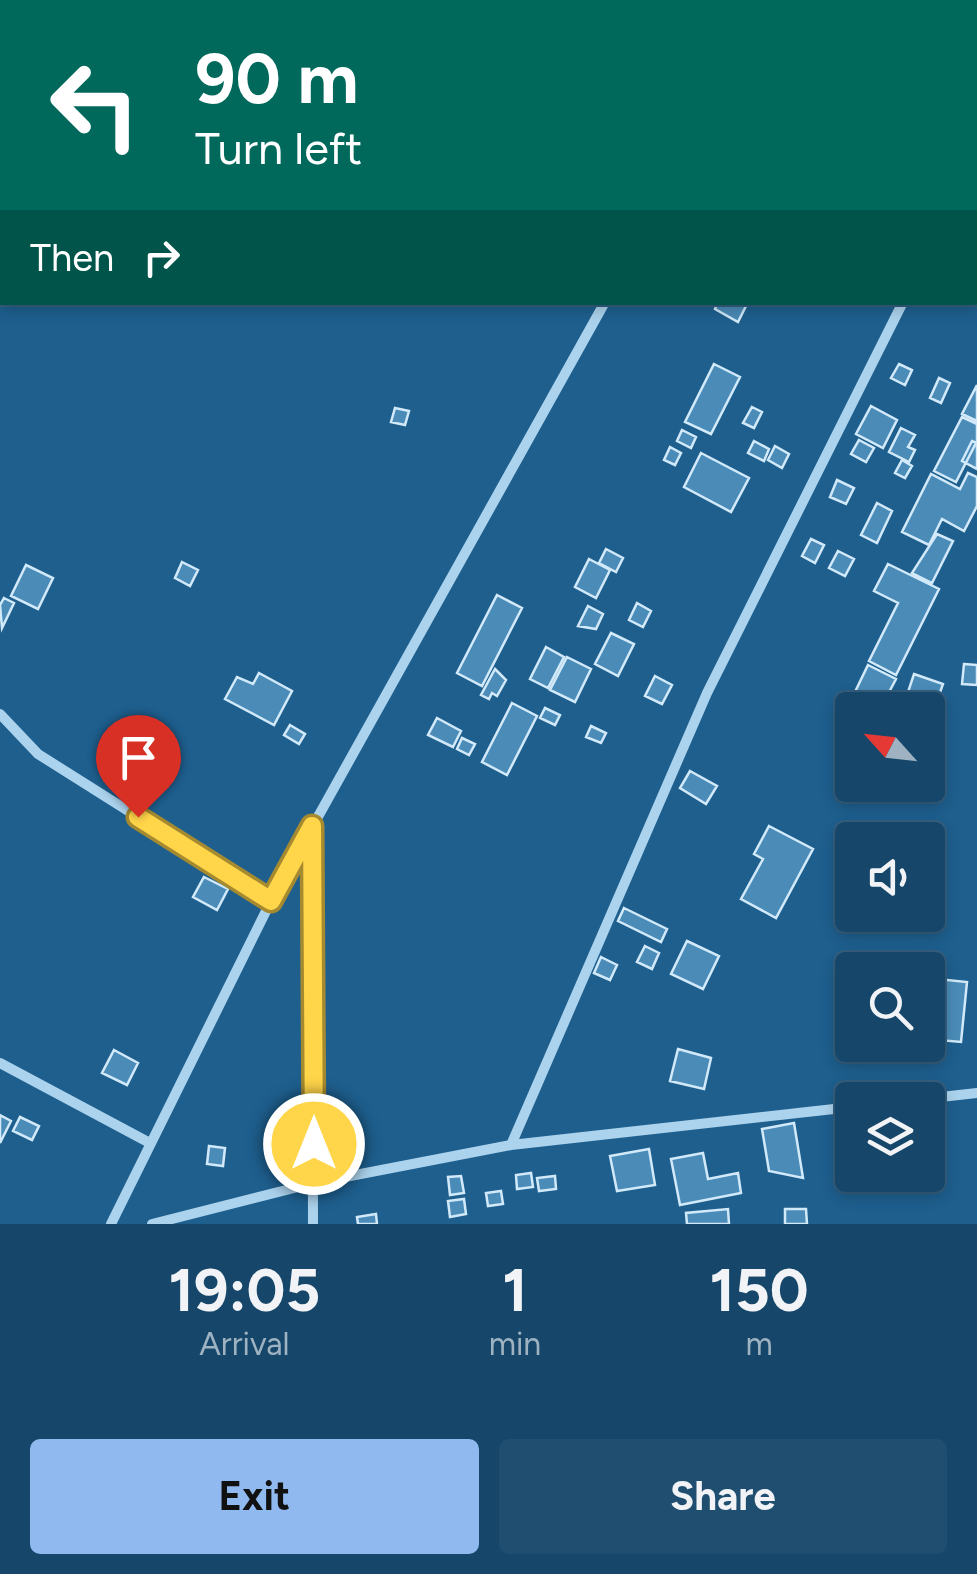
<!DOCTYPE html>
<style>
:root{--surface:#16476a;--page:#1f4e70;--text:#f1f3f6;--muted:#9eb2c1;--line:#355f7e;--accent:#90b9f0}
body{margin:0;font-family:Figtree,sans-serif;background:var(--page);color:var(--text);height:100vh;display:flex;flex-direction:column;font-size:38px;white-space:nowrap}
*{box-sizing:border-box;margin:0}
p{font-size:32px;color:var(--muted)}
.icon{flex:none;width:55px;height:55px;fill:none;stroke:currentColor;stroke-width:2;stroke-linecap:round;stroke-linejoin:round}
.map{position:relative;height:1224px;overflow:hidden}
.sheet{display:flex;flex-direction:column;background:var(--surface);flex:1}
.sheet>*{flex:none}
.banner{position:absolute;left:0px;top:0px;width:978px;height:305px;box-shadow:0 5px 15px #0003,0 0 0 2px var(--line);background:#00695c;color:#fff;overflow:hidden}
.needle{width:65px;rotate:297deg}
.tools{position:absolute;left:835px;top:692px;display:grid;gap:20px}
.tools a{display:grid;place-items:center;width:110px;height:110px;border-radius:10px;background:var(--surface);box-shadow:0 5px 15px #0003,0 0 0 2px var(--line);font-size:50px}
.pin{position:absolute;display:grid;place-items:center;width:85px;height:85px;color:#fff;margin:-102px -42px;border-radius:50% 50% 50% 0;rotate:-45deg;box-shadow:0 0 10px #0007}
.pin .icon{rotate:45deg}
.me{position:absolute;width:110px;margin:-55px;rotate:0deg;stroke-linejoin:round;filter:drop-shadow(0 0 8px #0008)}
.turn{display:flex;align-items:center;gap:35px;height:210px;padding:0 30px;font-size:45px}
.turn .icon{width:130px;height:130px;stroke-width:2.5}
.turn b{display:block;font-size:70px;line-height:85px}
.then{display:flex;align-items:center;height:95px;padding:0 30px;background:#0003;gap:20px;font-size:38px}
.eta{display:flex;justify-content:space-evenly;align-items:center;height:170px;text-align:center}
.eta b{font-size:60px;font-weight:700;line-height:70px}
.primary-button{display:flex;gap:20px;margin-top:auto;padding:20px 30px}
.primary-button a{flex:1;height:115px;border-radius:10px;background:var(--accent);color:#111;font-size:40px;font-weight:700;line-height:115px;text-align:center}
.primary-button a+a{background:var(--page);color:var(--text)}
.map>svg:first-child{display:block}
.building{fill:#4a8bb7;stroke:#d1e9f9;stroke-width:2.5}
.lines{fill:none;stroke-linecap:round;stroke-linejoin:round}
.street{stroke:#acd3ed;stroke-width:10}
.route-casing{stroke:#a68a30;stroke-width:25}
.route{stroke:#ffd54a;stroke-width:18}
</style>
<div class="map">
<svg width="977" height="1224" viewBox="0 0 977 1224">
<rect width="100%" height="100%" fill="#1e5f8e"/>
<!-- building -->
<path class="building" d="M718 302H748L738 322 715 309Z
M714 364 740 377 711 434 685 422Z
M899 364 912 370 905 385 891 378Z
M939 378 950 383 941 403 930 398Z
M977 385V421L962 414Z
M871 406 897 420 883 448 856 434Z
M752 407 762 412 754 428 743 423Z
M395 408 409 411 405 425 391 422Z
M962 417 977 424V441L956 482 934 471Z
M901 428 915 435 908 447 915 450 909 462 889 452Z
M682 430 696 437 691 448 677 441Z
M859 440 874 448 866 462 851 454Z
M754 441 769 449 764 461 748 453Z
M972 441 977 443V469L962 461Z
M775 446 789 454 782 468 768 460Z
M670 447 681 453 675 465 664 460Z
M701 453 749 478 731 512 684 487Z
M902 460 912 466 905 478 895 473Z
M968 473 977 477V506L964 531 942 519 929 545 902 532 931 474 960 489Z
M837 480 854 488 846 504 830 497Z
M877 503 892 511 877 543 861 535Z
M937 534 953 541 932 583 912 573Z
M811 539 824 545 815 563 802 556Z
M606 549 623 558 616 572 599 563Z
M838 551 854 559 845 576 829 568Z
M589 559 610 570 596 598 575 587Z
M182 562 198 570 190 586 175 578Z
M888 564 939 589 896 675 869 661 898 603 874 591Z
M26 565 53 578 38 609 11 596Z
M497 595 522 608 482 686 457 673Z
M4 598 14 603 2 628 0 605Z
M637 603 651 611 643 627 629 620Z
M588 606 603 614 596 629 578 626Z
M611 633 634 644 618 676 595 664Z
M546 647 564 657 548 688 530 679Z
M567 657 591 669 575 702 550 690Z
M964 664 977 665V685L962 684Z
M868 665 896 679 886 698 902 705 899 710H852V727L841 721Z
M495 669 506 680 497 696 492 693 489 699 481 695Z
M259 673 292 691 274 725 225 699 237 677 253 684Z
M914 674 943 684 930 721 928 710H902Z
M655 676 672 685 662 704 645 696Z
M512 703 537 716 507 775 482 762Z
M545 708 560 715 555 725 540 718Z
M437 718 461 731 453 747 428 735Z
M290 725 305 734 299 744 284 735Z
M591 726 606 733 601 743 586 737Z
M462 738 475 744 469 755 457 749Z
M690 771 717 786 706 804 680 788Z
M769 826 813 849 776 918 741 899 763 859 754 854Z
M204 877 228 889 217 910 193 897Z
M624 908 667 929 661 942 618 921Z
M687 941 719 956 703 989 671 974Z
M645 946 659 953 652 969 637 962Z
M601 957 617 965 610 980 594 973Z
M928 978 967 982 961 1042 928 1039Z
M678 1049 711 1058 704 1089 670 1081Z
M114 1050 138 1063 127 1085 102 1073Z
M0 1115 11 1121 0 1143Z
M20 1117 39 1126 32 1140 13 1131Z
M794 1123 803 1178 769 1171 762 1129Z
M209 1146 225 1148 223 1166 207 1164Z
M649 1149 655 1185 617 1191 610 1156Z
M703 1153 708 1179 738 1173 741 1193 680 1205 671 1159Z
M531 1173 533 1187 517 1189 516 1175Z
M461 1176 464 1193 450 1195 448 1177Z
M555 1176 556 1189 539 1191 537 1178Z
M501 1191 503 1204 488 1206 486 1193Z
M464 1199 466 1214 450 1217 448 1201Z
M728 1209 729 1224H687L686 1213Z
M785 1209H806L807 1224H785Z
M376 1214 377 1224H358L357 1217Z"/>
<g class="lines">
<!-- street -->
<path class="street" d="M762 2 764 0
M975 156 977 152
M975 239H977
M0 714 38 754 271 901
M312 827 313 1224
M0 1063 148 1142
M914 1100 977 1093
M511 1145 707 693 903 302
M111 1224 271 901 605 302
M152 1224 314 1183 511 1145 852 1107"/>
</g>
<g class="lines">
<defs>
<path id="route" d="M138 817 271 901 312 826 314 1144"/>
</defs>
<!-- route casing -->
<use href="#route" class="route-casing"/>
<!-- route -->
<use href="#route" class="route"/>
</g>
</svg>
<div class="tools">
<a><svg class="needle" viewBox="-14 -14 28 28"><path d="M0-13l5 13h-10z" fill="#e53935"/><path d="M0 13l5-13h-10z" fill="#9eb2c1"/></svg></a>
<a><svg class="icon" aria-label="sound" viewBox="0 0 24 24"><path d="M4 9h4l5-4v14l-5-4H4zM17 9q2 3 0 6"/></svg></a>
<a><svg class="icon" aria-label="search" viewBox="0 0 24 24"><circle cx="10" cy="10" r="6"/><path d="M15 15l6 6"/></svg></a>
<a><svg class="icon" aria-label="layers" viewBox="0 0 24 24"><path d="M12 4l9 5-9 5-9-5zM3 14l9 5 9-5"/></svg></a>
</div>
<div class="pin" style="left:138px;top:817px;background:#d93025"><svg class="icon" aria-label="arrive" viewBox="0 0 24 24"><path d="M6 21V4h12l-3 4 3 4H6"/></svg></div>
<svg class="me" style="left:314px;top:1144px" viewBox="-20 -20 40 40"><circle r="17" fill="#ffd54a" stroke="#fff" stroke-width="3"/><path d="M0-11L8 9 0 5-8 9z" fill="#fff"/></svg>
<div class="banner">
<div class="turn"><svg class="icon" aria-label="left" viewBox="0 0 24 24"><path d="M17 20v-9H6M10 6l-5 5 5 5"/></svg><div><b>90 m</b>Turn left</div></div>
<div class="then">Then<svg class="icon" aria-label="right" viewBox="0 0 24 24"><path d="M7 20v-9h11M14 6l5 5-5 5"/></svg></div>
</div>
</div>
<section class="sheet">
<div class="eta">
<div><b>19:05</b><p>Arrival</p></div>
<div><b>1</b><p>min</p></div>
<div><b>150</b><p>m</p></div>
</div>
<div class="primary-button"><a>Exit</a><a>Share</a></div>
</section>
